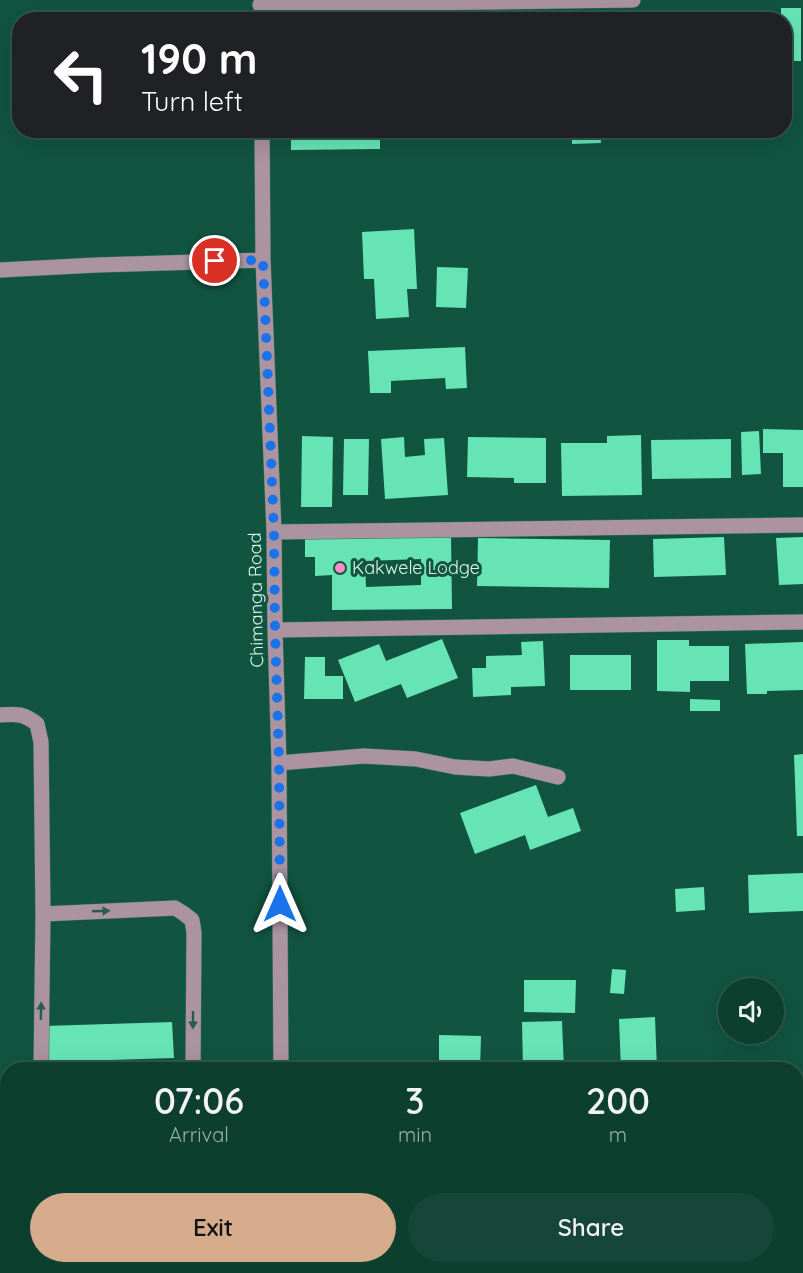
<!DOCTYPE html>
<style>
:root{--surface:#0d3f2f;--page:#164637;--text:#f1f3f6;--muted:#9aafaa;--line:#2d584b;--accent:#d6ab8b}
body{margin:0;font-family:Quicksand,sans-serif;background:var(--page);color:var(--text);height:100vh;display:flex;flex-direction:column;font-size:22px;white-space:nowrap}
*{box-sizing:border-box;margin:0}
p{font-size:20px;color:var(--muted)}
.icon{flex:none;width:33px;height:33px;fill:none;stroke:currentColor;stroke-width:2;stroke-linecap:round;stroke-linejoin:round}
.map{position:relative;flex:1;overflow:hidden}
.details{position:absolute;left:0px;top:1062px;width:804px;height:212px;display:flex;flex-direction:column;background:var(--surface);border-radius:24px 24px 0 0;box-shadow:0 6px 24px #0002,0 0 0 2px var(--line)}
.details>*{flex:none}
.banner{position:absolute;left:12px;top:12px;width:780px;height:126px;border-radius:24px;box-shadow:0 6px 24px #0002,0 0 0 2px var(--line);background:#202124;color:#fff;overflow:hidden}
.buttons{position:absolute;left:718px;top:978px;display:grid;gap:12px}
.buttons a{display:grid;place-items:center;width:66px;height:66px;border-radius:50%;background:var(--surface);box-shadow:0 6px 24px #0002,0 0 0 2px var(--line);font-size:30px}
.pin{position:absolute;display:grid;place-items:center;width:51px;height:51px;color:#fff;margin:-26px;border:3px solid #fff;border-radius:50%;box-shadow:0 2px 6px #0007}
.me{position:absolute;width:66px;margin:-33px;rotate:0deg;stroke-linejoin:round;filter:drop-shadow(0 0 4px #0008)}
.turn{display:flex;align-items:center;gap:21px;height:126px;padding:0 30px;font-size:27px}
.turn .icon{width:78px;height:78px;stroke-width:2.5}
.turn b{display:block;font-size:42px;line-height:51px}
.eta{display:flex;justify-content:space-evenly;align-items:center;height:102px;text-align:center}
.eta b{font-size:36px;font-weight:600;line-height:42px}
.button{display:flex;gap:12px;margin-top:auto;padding:12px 30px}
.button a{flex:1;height:69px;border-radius:36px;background:var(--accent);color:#111;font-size:24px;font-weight:600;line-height:69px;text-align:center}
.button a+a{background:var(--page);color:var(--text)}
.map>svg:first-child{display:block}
.building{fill:#66e4b6;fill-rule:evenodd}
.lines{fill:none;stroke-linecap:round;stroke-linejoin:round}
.minor-casing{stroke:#35725e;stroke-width:16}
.minor{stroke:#ab939f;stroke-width:15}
.oneway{fill:#285d4d}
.route{stroke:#1a73e8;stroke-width:10;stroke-dasharray:0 18}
.poi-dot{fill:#f98fca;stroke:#11543f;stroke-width:2}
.labels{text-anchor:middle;stroke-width:6;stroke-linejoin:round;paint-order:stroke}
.poi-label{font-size:18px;fill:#d9f8ea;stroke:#11543f;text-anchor:start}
.street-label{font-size:18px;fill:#d9f8ea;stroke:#11543f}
</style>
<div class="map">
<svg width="803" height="1273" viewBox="0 0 803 1273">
<rect width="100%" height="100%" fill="#11543f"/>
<!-- building -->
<path class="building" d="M781 8H801V61H784V20H781Z
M288 10 321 11V20H288Z
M643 16V20H608V17Z
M291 130H380V149L291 150Z
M572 130H600L601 143 572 144Z
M609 130H645V139L609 140Z
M414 229 417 289H407L409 317 376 319 374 279H364L362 232Z
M437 267 468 268 466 308 436 307Z
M465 347 467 388 446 389 445 378 391 381V393H370L368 351Z
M763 429 803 430V487H783V453H763Z
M759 431 761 474 742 475 741 432Z
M641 435 642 495 562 496 561 443H607V436Z
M302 436 333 437 332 507H301Z
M404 437 405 457 425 455 424 439 444 438 448 495 385 499 381 439Z
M468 437 546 438V483H514V478L467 477Z
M344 439H369L368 495H343Z
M731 439V478L652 479 651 440Z
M451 534 452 609 332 610V575L315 576V557H305V535ZM421 559V585L366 587 365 561Z
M724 537 726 575 654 577 653 539Z
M803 537V584L779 585 776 538Z
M478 538 610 540 609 588 477 586Z
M442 639 458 678 407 698 401 684 355 702 338 660 379 644 386 661Z
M657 640H689V646H729V681H690V692L657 691Z
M543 641 545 686 511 687V695L473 697 472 668H486V656L522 655 521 642Z
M803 642V690L767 691V694H747L745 644Z
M570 655H631V690H570Z
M305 657H325V676H343V699H304Z
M690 699 720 700V711H690Z
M803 754V836H797L794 755Z
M536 785 548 817 573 808 581 831 530 850 525 835 475 854 460 813Z
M803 873V911L749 913 748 875Z
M704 887 705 910 676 912 675 889Z
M612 969 626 970 624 994 610 993Z
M524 980H576L575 1013 524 1012Z
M655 1017 657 1070H621L619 1019Z
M562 1021 564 1070H523L522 1022Z
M172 1022 174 1058 46 1062 44 1026Z
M439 1035 481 1036 480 1070H439Z
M129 1067H183V1070H129Z
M796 1234H803V1260H796Z
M368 1266H426V1273H368Z"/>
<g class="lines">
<defs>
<path id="minor" d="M260 5 633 0
M262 130 263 260 274 532 275 630 279 763 281 1070
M0 270 97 265 263 260
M274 532 803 525
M275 630 803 622
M0 715C17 714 23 713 37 724L41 742 43 914 41 1070
M279 763 364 756 416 759 455 767 489 769 513 766 558 777
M43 914 175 908 183 913 192 920 194 933 193 1070
M0 1220H8
M283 1266V1273
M117 1273 163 1270 181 1273"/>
</defs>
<!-- minor casing -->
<use href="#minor" class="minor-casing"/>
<!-- minor -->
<use href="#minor" class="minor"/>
</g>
<!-- one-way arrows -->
<defs><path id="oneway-solid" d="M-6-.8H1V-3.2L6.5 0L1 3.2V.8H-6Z" transform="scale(1.5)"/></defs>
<g class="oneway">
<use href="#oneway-solid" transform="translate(101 911) rotate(-2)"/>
<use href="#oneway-solid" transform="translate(41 1011) rotate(-89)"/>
<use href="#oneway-solid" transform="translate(193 1020) rotate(90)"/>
</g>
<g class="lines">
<!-- route -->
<path class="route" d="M215 261 263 260 274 532 275 630 279 762 280 904"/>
</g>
<!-- markers -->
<circle class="poi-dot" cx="340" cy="568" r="6"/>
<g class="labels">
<!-- poi labels -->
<g class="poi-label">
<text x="352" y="574">Kakwele Lodge</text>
</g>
<!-- street labels -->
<g class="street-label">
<text transform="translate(256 600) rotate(-91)" y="6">Chimanga Road</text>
</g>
</g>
</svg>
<div class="buttons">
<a><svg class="icon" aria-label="sound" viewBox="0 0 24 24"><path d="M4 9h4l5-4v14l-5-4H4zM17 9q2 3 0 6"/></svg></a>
</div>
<div class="pin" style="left:215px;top:261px;background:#d93025"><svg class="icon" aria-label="arrive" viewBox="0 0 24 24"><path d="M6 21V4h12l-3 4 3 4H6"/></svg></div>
<svg class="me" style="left:280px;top:904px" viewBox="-20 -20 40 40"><path d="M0-17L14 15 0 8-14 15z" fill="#1a73e8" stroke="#fff" stroke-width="4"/></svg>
<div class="banner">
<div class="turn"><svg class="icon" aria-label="left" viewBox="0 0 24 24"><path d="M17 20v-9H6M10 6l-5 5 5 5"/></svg><div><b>190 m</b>Turn left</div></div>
</div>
<section class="details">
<div class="eta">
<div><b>07:06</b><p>Arrival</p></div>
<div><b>3</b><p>min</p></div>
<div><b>200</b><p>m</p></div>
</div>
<div class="button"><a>Exit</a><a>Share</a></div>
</section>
</div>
